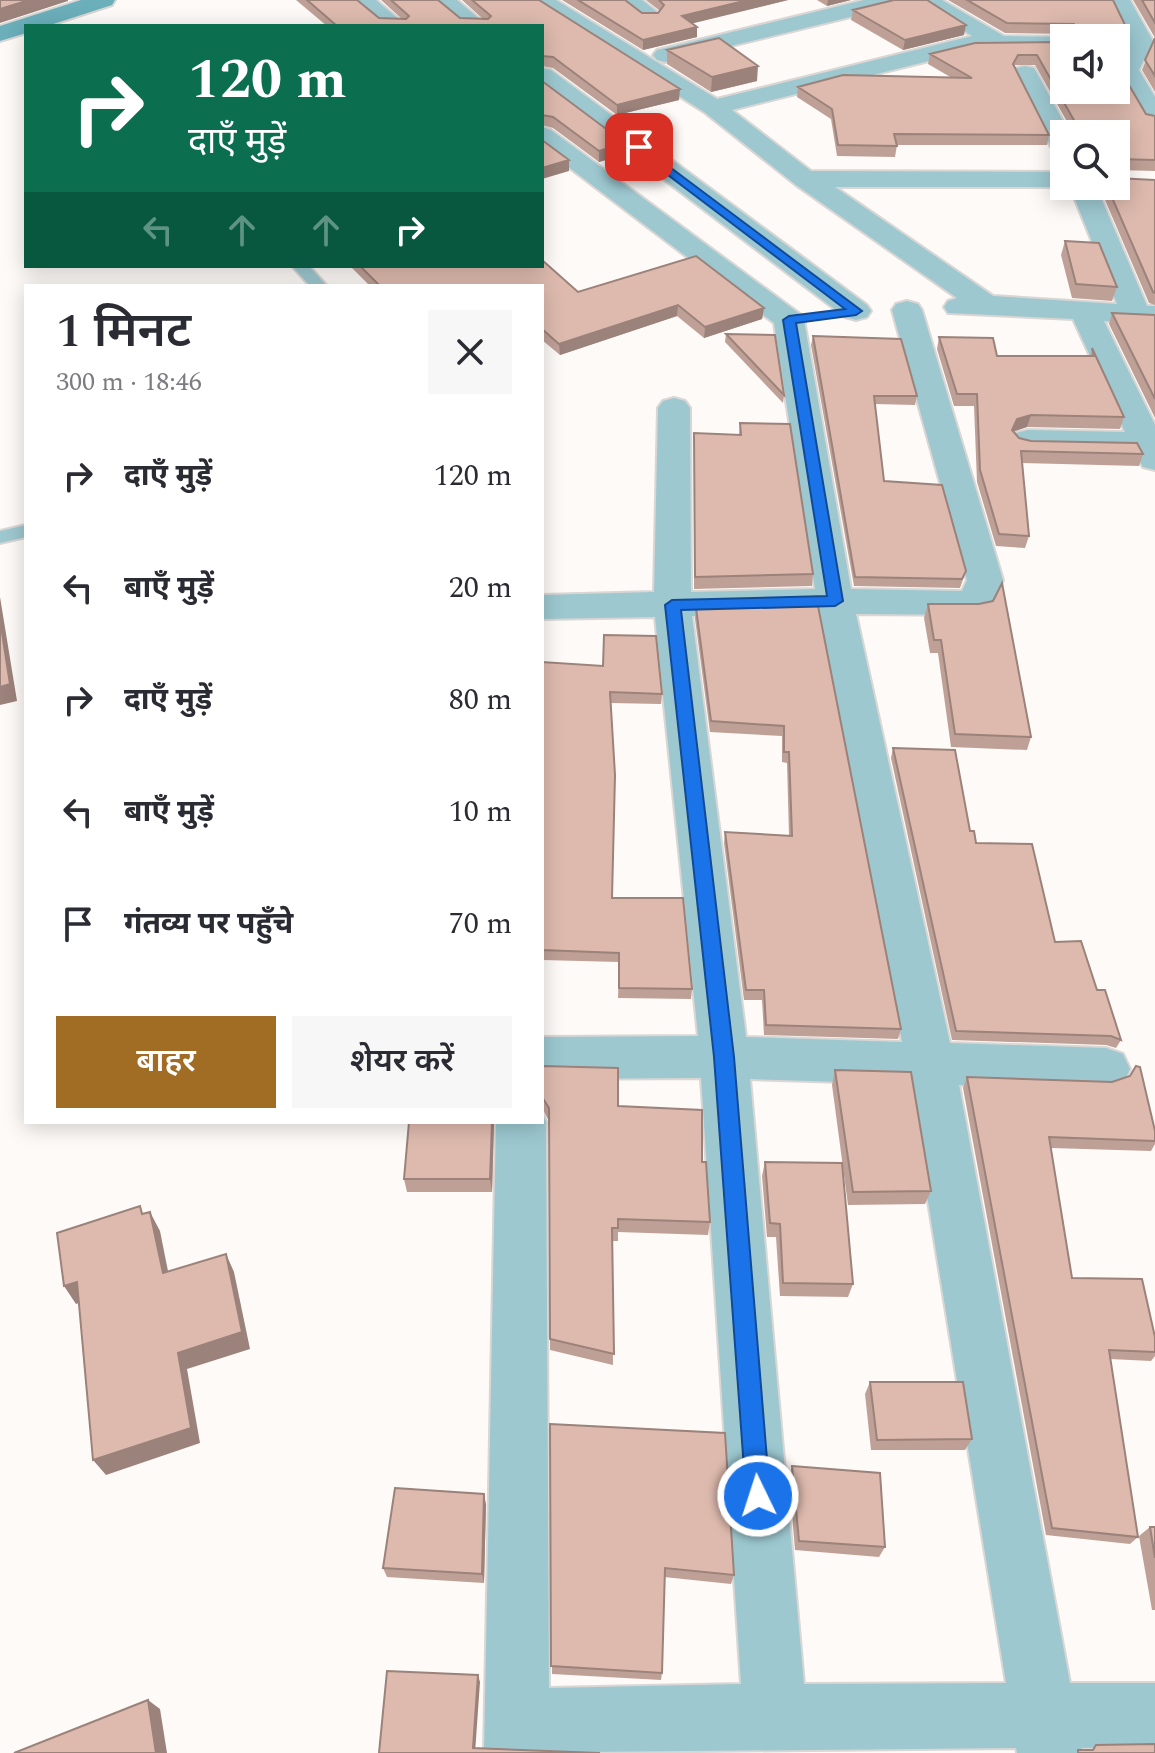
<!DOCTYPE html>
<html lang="hi">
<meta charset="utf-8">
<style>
:root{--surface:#fff;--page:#f7f7f7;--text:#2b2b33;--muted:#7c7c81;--accent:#a16d25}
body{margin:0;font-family:Spectral,"Noto Sans Devanagari",serif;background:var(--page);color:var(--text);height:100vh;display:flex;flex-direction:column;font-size:30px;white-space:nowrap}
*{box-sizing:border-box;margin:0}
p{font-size:26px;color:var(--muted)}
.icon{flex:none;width:44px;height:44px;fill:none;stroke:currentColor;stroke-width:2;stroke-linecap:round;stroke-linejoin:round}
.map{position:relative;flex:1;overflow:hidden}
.sheet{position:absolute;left:24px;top:284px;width:520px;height:840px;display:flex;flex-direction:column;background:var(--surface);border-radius:0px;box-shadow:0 4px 20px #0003}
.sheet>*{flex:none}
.top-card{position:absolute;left:24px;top:24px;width:520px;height:244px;border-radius:0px;box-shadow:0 4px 20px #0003;background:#0b6e4f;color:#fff;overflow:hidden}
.buttons{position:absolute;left:1050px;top:24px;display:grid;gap:16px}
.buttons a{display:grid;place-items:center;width:80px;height:80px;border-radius:0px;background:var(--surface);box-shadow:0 4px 20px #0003;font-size:40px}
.pin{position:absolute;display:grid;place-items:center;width:68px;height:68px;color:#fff;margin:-34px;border-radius:16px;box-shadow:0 4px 12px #0006}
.me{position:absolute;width:88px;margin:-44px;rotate:356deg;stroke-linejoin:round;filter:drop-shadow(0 0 6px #0008)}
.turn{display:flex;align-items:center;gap:28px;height:168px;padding:0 32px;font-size:36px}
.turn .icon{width:104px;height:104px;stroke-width:2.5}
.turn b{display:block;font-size:56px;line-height:68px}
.lanes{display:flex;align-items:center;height:76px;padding:0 32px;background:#0003;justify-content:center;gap:40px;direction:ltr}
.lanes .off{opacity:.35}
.round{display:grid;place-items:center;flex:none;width:84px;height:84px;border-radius:0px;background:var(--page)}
.overview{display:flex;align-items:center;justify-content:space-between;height:136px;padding:0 32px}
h1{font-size:48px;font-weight:600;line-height:60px}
.primary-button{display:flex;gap:16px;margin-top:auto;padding:16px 32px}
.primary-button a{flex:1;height:92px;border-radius:0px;background:var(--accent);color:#fff;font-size:32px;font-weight:600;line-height:92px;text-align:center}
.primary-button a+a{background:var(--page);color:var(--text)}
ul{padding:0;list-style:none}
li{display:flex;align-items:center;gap:24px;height:112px;padding:0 32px}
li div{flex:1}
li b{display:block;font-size:30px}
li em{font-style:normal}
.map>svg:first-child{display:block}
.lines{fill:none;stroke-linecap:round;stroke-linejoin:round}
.lane-casing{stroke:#dad6d4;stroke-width:4}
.street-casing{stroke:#dad6d4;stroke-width:4}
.secondary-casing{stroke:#dad6d4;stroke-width:4}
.lane{fill:#9dc8d0;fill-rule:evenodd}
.street{fill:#9dc8d0;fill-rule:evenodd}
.secondary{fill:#6bafbb;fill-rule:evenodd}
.wall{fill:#bfa096}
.shaded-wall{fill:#9b827a}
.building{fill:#debaae;stroke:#9b827a;stroke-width:2}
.route{fill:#1a73e8;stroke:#114b97;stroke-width:2}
</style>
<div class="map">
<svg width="1155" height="1753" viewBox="0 0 1155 1753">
<rect width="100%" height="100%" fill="#fefaf8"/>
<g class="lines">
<defs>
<path id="lane" d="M292 266H309L327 286H310Z
M26 525V537L0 543V531Z"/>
<path id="street" d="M351 0H376L407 26H382Z
M432 0H457L488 26H463Z
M529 0H556L717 99 972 36 915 0H942L1004 36 1072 37 1064 38V49L973 50 732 110 811 171 1064 172V186H1096L1147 306H1155V324L1104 321 1155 425V470L1143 467 1134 452 1028 450 1016 447 1011 440 1016 433 1028 430 1125 432 1073 319 948 313 944 307 948 301 957 298 796 185 704 112ZM835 187H1070L1117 304 993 296Z
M615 0H642L661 15 658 20H642Z
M864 0H903L900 5 665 62 657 60 653 55 657 50Z
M1108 0H1130L1153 41 1139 70 1155 97V126L1146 123 1116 72 1129 41Z
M1025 66 1034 68 1037 73 1070 134H1064V155L1055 153 1051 147 1013 73 1016 68Z
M542 68 551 70 867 305 871 311 867 317 856 320 845 317 542 87Z
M542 127 551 130 800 314 804 320 851 589 962 591 967 580 892 310 896 304 907 301 918 304 922 310 1003 580 988 612 975 615 856 614 950 1043 1106 1048 1123 1054 1130 1069 1123 1084 1106 1090 959 1085 1070 1683H1155V1747L1082 1748 1083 1753H1017L1016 1748 484 1753 496 1122H542V1113L546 1122 549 1688 741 1684 701 1078 542 1079V1037L698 1036 655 617 542 619V595L654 592 658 408 663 401 674 398 685 401 690 408 691 592 815 589 774 323 542 147ZM819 614 902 1042 746 1037 692 616ZM750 1079 909 1084 1006 1683 804 1684Z"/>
<path id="secondary" d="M81 0H115L112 5 47 26H26V33L0 41V26Z"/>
</defs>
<!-- lane casing -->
<use href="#lane" class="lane-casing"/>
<!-- street casing -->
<use href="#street" class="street-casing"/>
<!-- secondary casing -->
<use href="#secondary" class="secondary-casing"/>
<!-- lane -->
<use href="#lane" class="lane"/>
<!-- street -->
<use href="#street" class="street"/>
<!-- secondary -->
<use href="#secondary" class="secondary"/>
</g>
<!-- wall -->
<path class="wall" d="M296 0H357L379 18 402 19 381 0H438L460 18 483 19 462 0H539L679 100 617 115 553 68 542 66V26H327Z
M562 0H625L642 13H658L660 11 646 0H788L692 23 697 37 643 50Z
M817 0H851L827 6Z
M948 0H1113L1126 41 1117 64 1146 114 1155 116V171L1116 170V134H1068L1070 127 1035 65H1015L1014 67 1049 135 1047 145H897L895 157 837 156 831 119 797 97 798 87 952 78 928 64 930 54 1064 42V90L1069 34 1005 33Z
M1133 0H1155V92L1142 70 1155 38Z
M853 10 964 35 903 50 851 20Z
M667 50 757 81 711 92 667 64Z
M542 81 625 143V154L599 162 553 128 542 125Z
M1155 180V305L1149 303 1099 186H1116Z
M1065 241 1117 287 1112 301 1072 298 1061 255Z
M350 266H542L578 292 764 308 762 319 704 338 677 316 560 355 542 340V286H370Z
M1112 313 1155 315V418L1109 324Z
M726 334 784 395 783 403 725 342Z
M813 336 917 396 915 405 875 404 884 481 966 571 960 588 854 586 811 345Z
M939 337 997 356H1090L1092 348 1124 417 1120 429 1027 427 1013 432 1019 438 1031 441 1143 454 1139 466 1022 463 1029 536 1025 548 996 546 977 482 974 406H954L937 349Z
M740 423 813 574 812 586 694 589V433L739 435Z
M928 604 1031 737 1027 750 951 747 938 653H930L924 618Z
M818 606 901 1029 898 1039 764 1035 762 1000H744L724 843 725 832 789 836 787 763 782 762V736L710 732 695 619 696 608Z
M542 662 662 694 661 704 610 703 612 898 692 989 691 999 618 998 619 962 542 960Z
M893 748 970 831 976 843 1055 942 1097 990 1121 1040 1116 1048 1106 1045 952 1040 891 758Z
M542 1066 618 1106 702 1162 710 1222 708 1235 618 1232V1241H612L613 1365 550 1350 549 1121 543 1110 542 1112Z
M835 1070 931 1191 925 1204 848 1205 832 1085Z
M967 1077 1155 1131V1144L1151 1151 1051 1148 1072 1278 1155 1337V1356L1151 1361 1110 1359 1138 1537 1130 1544 1046 1535 963 1088Z
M409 1122H494L492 1192H407L404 1179Z
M765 1162 853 1284 848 1297 780 1296 776 1237H767L762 1176Z
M870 1382 972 1439 965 1450H871L865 1394Z
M550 1424 734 1575 731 1584 664 1577 662 1673 661 1680 552 1674Z
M792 1466 885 1547 879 1557 795 1550 789 1477Z
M486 1504 484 1583 387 1577 383 1568Z
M1150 1527H1155V1610H1152L1139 1536Z"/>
<!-- shaded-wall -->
<path class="shaded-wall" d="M29 0H68V1L0 23V9Z
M748 0H788L682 26V16Z
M828 0H851L827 6Z
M966 25 964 35 903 50 905 40Z
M697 27V37L643 50V40Z
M758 66 757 81 711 92 712 77Z
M680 89 679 100 617 115V105Z
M625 143V154L599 162V151Z
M569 160V171L542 179V168Z
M678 305 677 316 560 355 559 344Z
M764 308 762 319 704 338 705 327Z
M1031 415 1027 427 1014 431 1012 430 1017 419Z
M0 597 17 701 0 705Z
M492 1122H494L492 1192 490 1179Z
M150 1212 160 1231 172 1291 163 1273Z
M226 1254 234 1272 250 1349 187 1369 200 1443 106 1475 93 1460 178 1353Z
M77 1282 88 1300 76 1304 64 1286Z
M484 1494 486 1504 484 1583 482 1574Z
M478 1675 480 1682 475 1753 473 1748Z
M148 1700 160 1709 167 1753H156Z"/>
<!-- building -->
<path class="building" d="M0 0H29L0 9Z
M307 0H357L379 18 406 19 409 16 391 0H438L460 18 488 19 491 16 472 0H539L680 89 617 105 553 57 542 56V26H337Z
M578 0H625L642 13H658L664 5 659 0H748L682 16 697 27 643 40Z
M894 0H927L966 25 905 40 853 10Z
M967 0H1113L1128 31 1116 63 1146 114 1155 116V160L1117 159 1116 172V134H1070V126H1075V122L1037 55H1018L1013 64 1049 135 894 134 897 146 838 145 832 109 798 87 843 75 972 78 930 54 975 43 1064 42V90H1116V38H1068L1069 31 1077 29 1074 24 1007 23Z
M1142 0H1155V23Z
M719 38 758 66 712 77 667 50Z
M1155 38V76L1145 60Z
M542 81 625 143 599 151 553 117 542 115Z
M542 140 569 160 542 168Z
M1116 178 1155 180V293L1153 292 1107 186H1116Z
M1065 241 1099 243 1117 287 1076 284Z
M696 256 764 308 705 327 678 305 559 344 542 329V286H380L360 266H542V260L578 292Z
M1112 313 1155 315V399Z
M726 334 775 335 784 395Z
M813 336 901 339 917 396H874L884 481 942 485 966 571 962 579 855 577Z
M939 337 993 338 997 356H1094L1092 348 1124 417 1031 415 1017 419 1012 430 1019 438 1031 441 1137 443 1143 454 1021 451 1029 536 999 534 980 470 977 394H957Z
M740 423 790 424 813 574 695 577 694 433 741 435Z
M1002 583 1031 737 955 734 941 640H934L928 604H979L993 601Z
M818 606 901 1029 766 1025 764 990H746L725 832 792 836 789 752H784V726L711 721 696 608Z
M0 620 10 684 0 687Z
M604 635 656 636 662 694 610 692 615 775 612 898H683L692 989 619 988V953L542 950V662L603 666Z
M893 748 955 750 970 831H974L976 843 1032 844 1055 942 1081 941 1097 990H1105L1121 1040 1111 1036 956 1031Z
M542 1066 618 1068V1106L702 1110V1162H706L710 1222 618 1219V1228H612L614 1354 550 1339 549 1108 542 1097Z
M1136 1066 1140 1067 1155 1131V1141L1049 1137 1072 1278 1142 1279 1155 1337V1352L1109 1350 1138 1537 1052 1528 967 1077 1112 1082 1130 1076Z
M835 1070 911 1072 931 1191 853 1192Z
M409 1122H492L490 1179H404Z
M765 1162 842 1163 853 1284 783 1283 780 1224 770 1223Z
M140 1206 142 1214 150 1212 163 1273 226 1254 242 1332 178 1353 191 1428 93 1460 77 1282 64 1286 57 1233Z
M870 1382H963L972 1439 877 1440Z
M550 1424 725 1433 734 1575 665 1568 662 1673 551 1666Z
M792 1466 880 1473 885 1547 799 1541Z
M395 1488 484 1494 482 1574 383 1568Z
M1150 1527H1155V1558Z
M387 1671 478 1675 473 1748 600 1753H379Z
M148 1700 156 1753H14Z
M1155 1744V1753H1078V1750H1093L1096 1745Z"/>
<!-- route -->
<path class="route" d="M639 144 862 311 856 315 796 323 843 601 835 606 681 610 734 1057 770 1496 767 1505 758 1508 750 1505 746 1496 714 1057 665 605 672 600 827 596 783 320 789 316 845 309 635 150 633 147Z"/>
</svg>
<div class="buttons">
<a><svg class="icon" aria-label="sound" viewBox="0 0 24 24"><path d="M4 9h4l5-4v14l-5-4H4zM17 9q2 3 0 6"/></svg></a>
<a><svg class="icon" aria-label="search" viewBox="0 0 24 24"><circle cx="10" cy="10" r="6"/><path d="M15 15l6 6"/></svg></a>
</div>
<div class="pin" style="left:639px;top:147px;background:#d93025"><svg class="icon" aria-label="arrive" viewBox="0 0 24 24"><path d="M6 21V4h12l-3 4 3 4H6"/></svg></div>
<svg class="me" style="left:758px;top:1496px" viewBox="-20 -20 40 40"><circle r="17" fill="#1a73e8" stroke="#fff" stroke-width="3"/><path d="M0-11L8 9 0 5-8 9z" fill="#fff"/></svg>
<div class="top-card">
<div class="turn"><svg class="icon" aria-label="right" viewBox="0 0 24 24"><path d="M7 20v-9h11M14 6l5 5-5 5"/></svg><div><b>120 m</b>दाएँ मुड़ें</div></div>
<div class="lanes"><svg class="icon off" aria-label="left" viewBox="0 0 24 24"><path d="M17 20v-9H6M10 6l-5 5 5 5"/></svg><svg class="icon off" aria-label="ahead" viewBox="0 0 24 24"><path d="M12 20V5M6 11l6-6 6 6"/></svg><svg class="icon off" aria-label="ahead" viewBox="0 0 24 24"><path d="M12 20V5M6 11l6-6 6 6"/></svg><svg class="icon" aria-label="right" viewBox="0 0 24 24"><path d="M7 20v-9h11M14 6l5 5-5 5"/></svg></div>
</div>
<section class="sheet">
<div class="overview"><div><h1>1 मिनट</h1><p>300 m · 18:46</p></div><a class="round"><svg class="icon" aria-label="close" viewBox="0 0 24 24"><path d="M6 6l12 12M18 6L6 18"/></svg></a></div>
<ul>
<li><svg class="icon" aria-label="right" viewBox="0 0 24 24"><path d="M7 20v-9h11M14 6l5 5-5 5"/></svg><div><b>दाएँ मुड़ें</b></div><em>120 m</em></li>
<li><svg class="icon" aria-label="left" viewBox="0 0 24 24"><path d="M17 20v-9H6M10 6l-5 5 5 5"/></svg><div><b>बाएँ मुड़ें</b></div><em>20 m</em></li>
<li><svg class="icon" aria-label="right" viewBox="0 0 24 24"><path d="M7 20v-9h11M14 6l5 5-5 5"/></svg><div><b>दाएँ मुड़ें</b></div><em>80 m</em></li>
<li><svg class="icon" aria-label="left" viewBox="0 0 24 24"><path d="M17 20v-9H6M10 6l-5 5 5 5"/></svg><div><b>बाएँ मुड़ें</b></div><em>10 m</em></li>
<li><svg class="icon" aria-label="arrive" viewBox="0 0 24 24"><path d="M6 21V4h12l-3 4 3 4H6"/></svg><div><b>गंतव्य पर पहुँचे</b></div><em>70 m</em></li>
</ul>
<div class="primary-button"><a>बाहर</a><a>शेयर करें</a></div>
</section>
</div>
